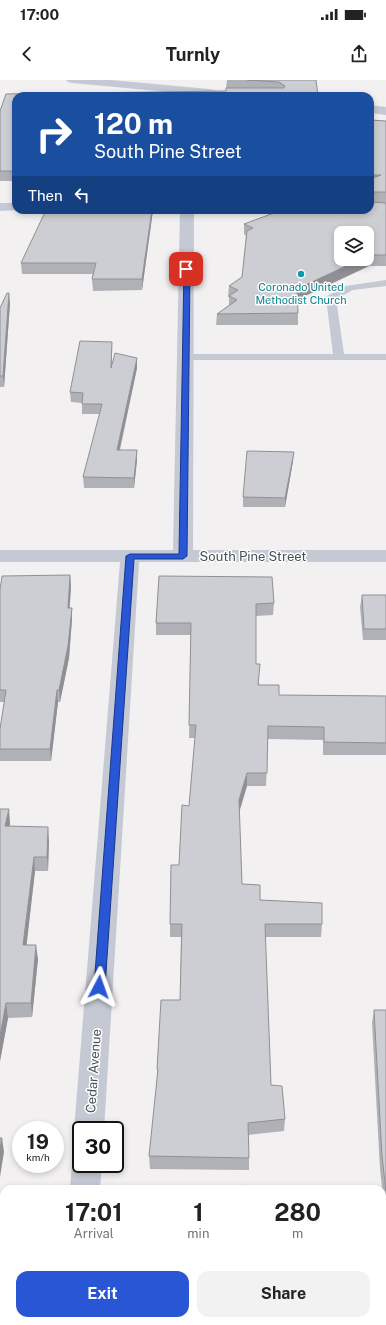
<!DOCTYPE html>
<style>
:root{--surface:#fff;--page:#f2f2f2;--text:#222;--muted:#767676;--accent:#2856d4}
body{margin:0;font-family:"Public Sans",sans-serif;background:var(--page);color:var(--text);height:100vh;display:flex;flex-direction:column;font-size:15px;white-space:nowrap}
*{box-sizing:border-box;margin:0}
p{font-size:13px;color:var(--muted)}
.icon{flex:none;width:22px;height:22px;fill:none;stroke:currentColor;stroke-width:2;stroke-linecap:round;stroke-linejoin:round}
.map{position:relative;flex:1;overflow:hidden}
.drawer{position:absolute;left:0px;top:1105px;width:386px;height:140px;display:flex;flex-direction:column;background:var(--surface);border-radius:12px 12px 0 0;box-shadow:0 2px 6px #0003}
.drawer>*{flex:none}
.hud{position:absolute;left:12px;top:12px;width:362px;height:122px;border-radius:12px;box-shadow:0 2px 6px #0003;background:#1a4fa0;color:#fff;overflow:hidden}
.controls{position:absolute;left:334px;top:146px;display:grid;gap:8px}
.controls a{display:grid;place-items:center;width:40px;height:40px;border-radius:8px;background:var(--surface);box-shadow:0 2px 6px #0003;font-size:20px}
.speed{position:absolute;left:12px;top:1041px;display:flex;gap:8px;font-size:20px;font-weight:700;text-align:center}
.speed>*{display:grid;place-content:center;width:52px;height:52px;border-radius:50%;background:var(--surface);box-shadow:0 2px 6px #0003;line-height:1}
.speed small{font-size:10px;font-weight:400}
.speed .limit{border:2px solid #111;border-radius:6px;background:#fff;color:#111}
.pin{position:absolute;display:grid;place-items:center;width:34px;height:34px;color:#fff;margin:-17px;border-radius:8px;box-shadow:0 2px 6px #0006}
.me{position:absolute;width:44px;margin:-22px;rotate:4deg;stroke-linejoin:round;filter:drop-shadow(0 0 3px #0008)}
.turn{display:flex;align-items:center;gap:14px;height:84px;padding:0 16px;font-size:18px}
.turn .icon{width:52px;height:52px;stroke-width:2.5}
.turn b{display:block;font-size:28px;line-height:34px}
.then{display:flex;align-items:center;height:38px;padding:0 16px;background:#0003;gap:8px;font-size:15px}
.eta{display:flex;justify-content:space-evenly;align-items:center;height:68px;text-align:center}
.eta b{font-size:24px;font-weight:700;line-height:28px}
.button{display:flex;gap:8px;margin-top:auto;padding:8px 16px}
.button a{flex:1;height:46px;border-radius:12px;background:var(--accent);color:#fff;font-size:16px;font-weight:700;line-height:46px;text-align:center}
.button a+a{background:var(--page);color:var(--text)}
.status{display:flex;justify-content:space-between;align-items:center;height:28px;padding:0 20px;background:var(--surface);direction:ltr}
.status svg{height:11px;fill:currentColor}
header{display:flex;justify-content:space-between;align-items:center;height:52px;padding:0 16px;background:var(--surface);font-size:18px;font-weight:700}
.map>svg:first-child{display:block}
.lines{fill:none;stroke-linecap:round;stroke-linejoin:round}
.service{fill:#c4c9d3;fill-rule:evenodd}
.minor{fill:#c4c9d3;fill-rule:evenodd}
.secondary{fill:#c4cad7;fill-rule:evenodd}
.wall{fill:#b0b1b6}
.shaded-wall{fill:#909094}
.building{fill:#cdced4;stroke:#909094}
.route{fill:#2856d4;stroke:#1a388a}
.culture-dot{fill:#0f9aa8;stroke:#fff;stroke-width:1.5}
.labels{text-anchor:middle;stroke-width:3;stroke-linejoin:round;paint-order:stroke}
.far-culture-label{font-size:11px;fill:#0d838f;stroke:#fff}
.street-label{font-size:13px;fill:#49505b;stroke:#fff}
</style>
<div class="status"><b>17:00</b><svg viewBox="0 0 49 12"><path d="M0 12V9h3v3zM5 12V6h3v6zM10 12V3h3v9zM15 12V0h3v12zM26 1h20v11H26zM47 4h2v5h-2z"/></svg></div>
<header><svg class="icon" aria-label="back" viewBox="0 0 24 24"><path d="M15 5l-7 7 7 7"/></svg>Turnly<svg class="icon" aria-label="share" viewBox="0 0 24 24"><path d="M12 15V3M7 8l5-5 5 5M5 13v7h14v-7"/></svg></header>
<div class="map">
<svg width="386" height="1245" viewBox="0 0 386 1245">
<rect width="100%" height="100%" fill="#f2f0f0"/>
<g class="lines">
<!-- service -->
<path class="service" d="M386 200V206L353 210 336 219 344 274H386V280H185L180 277 185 274H333L326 218 327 216 346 206Z"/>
<!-- minor -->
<path class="minor" d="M66 0H111L209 9 233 14 235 16H212L72 3 68 2Z
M370 25 386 27V35L370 33Z
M180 130H194L193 470H386V482H139L104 1050H81V1060L79 1059 74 1050 120 482H0V470H173Z
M81 1073V1084H102L100 1109H70L72 1084 76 1075Z
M60 1241H92L91 1245H59Z"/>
<!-- secondary -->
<path class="secondary" d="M0 123H16V130H20L0 131Z"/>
</g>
<!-- wall -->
<path class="wall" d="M227 0H316L318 16H16V101H0V104V31L6 14 226 11V8H229H226Z
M370 40 386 41V186H369L297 220 298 233V245H216L217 234 229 225V217H228L229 206 242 197 246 156 244 154V144L370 130Z
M153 130 142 210 93 211 92 199 93 194H22L21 183Z
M10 223 4 307H0V228Z
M112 262V285L137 288 120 370H137V380L134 408H84L83 397 100 334H82V323L71 322 70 312Z
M293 381 285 427H243V417Z
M70 495 71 507 69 528H72V539L69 578 60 622H58L51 681H0V649L5 622H0V510Z
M159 496 274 523 273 535 256 536V584L259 605 279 615 386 616V675H323V660L268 659 266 706H247L239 730 242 804 260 820 322 844 321 857H265L271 1005 285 1039 284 1051 248 1055 249 1078V1090L150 1089 149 1076 157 1001V989L180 920 181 857H170V844L179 785 189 726 195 658H189L191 555H156V543Z
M362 515H386V560H363L360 527Z
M0 729 10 743V746L49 761 48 791H35L26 865 38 879 32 937 8 938 0 981Z
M374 930H386V1143L380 1089 372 943Z
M222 1241H320L314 1245H225Z"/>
<!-- shaded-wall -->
<path class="shaded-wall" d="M152 130H153L142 210V199Z
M370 175 369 186 296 220 297 209 361 179H367V176Z
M9 213 10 223 4 307 3 296Z
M112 262V271L111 298V288Z
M137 278V288L117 381V370Z
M137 370V380L134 408V398Z
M294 372 293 381 285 427V418Z
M70 495 71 507 69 539 68 528Z
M72 528V539L69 578 60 622 59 610Z
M57 610 58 622 51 681 50 669Z
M247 693V706L239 733V720Z
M9 729 10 743 6 760 5 746Z
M48 747 49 761 48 791 47 777Z
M34 777 35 791 25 879 23 865Z
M36 865 38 879 32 937 31 923Z
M6 923 8 938 0 981V956Z
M2 1058 4 1072 0 1097V1070Z
M299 1241H320L314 1245H292Z"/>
<!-- building -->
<path class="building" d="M247 0H316L318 16H16V91H0V31L6 14 226 11V8H284L285 6 279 2Z
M370 40 386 41V112H371L370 116V99L381 95H370Z
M370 122 386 123V175H370L367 176V153H341V179H361L297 209 298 233 217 234 237 220 229 216 238 210 229 206 242 197 247 151 253 148 244 144 282 130H370Z
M46 130H152L142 199H92L96 183H21Z
M7 213H9L3 296H0V228Z
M80 261 112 262 111 288 115 273 137 278 117 370H137L134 398 83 397 102 324H82L83 313 70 312Z
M247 371 294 372 285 418 243 417Z
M70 495 68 528H72L68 566 59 610H57L50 669H0V649L6 610H0V510L2 496Z
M159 496 272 497 274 523 256 524V584H260L258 605H279V615L386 616V663L324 662V647L268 646 267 693H247L239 720 242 804 260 805V820L322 823V844H265L271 1005 282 1006 285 1039 248 1043 249 1078 149 1076 158 989H157L161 920H180L182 844H170L171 785H179L182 725 189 726 196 645H189L191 543H156Z
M362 515H386V549H364Z
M0 729H9L5 746 48 747 47 777H34L23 865H36L31 923H6L0 956Z
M374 930H386V1111L382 1076Z
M0 1058H2L0 1070Z
M245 1105 248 1109H239Z
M232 1241H299L292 1245H235Z"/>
<!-- route -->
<path class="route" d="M184 187 190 189 187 476 183 479H134L105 907 103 910 99 911 95 910 94 907 126 476 130 474H179Z"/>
<!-- markers -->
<circle class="culture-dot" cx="301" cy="194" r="4"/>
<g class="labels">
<!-- far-culture labels -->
<g class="far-culture-label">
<text x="301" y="211">Coronado United<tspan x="301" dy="13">Methodist Church</tspan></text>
</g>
<!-- street labels -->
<g class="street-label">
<text x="253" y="481">South Pine Street</text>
<text transform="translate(93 991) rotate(-86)" y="5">Cedar Avenue</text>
</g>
</g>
</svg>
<div class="controls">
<a><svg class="icon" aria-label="layers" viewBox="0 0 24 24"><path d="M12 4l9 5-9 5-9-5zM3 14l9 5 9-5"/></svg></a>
</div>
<div class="speed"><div>19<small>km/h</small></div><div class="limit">30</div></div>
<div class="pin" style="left:186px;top:189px;background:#d93025"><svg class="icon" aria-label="arrive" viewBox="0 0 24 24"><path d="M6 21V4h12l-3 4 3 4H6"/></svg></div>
<svg class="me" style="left:99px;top:907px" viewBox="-20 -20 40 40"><path d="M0-17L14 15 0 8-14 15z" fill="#2856d4" stroke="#fff" stroke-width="4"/></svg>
<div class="hud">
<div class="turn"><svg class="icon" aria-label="right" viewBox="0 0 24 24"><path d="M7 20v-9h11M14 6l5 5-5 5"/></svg><div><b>120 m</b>South Pine Street</div></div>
<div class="then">Then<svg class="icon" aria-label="left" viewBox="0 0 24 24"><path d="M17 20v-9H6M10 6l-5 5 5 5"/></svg></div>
</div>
<section class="drawer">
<div class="eta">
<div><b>17:01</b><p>Arrival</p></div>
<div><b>1</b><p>min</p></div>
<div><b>280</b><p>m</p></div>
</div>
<div class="button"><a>Exit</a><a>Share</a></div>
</section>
</div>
